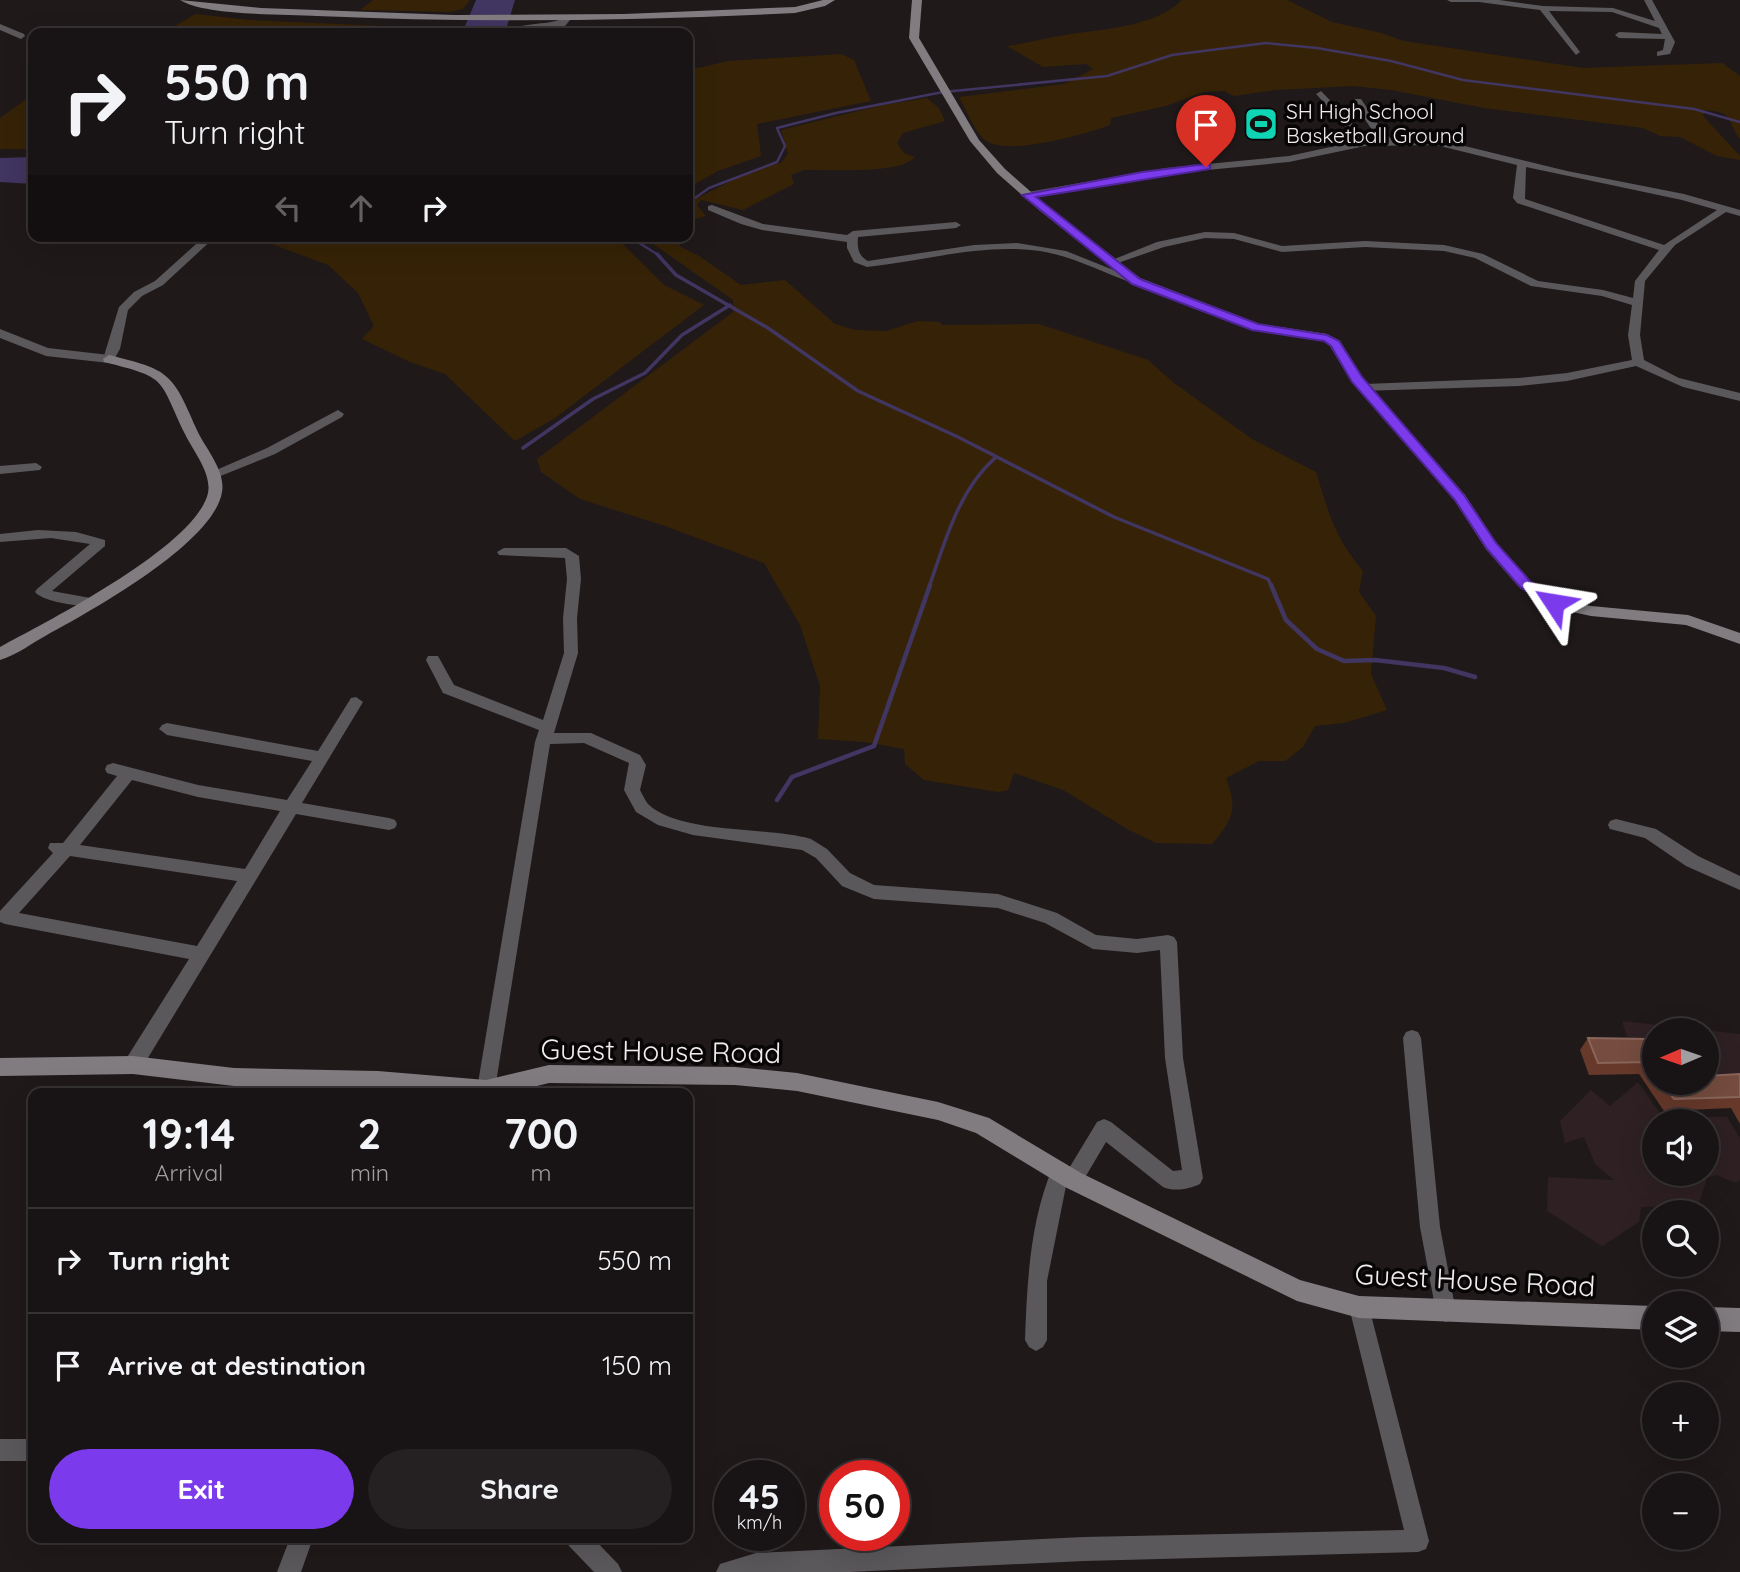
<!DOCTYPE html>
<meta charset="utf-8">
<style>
:root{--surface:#181314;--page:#252022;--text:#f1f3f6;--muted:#9f9ea0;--line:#363234;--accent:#7c3aed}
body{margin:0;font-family:Quicksand,sans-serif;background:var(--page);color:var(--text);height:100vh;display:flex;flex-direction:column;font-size:26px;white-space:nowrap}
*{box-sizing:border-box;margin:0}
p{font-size:23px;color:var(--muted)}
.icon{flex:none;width:38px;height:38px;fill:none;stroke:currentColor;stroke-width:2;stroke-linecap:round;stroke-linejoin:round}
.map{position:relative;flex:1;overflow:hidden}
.side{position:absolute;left:28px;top:1088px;width:665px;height:455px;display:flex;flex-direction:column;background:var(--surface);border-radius:14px;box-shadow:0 7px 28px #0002,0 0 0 2px var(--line)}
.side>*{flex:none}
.guide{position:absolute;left:28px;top:28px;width:665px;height:214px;border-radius:14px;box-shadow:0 7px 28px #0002,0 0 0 2px var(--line);background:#181314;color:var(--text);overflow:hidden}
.needle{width:46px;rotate:268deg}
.controls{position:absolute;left:1642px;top:1018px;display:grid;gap:14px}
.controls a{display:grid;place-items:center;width:77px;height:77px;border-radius:50%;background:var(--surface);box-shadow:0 7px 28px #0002,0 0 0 2px var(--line);font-size:35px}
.speed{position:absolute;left:714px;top:1460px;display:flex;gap:14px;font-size:35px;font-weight:700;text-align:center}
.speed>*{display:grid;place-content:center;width:91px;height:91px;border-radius:50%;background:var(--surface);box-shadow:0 7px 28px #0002,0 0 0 2px var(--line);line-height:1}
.speed small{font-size:18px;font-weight:400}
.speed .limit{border:10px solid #d22;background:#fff;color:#111}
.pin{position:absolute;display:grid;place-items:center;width:60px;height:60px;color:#fff;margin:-72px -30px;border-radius:50% 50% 50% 0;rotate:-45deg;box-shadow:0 0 7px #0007}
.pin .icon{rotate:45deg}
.me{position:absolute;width:77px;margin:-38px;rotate:303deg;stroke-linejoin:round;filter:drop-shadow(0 0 5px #0008)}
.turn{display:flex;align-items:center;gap:24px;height:147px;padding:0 21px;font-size:32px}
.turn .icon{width:91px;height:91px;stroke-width:2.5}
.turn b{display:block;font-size:49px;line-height:60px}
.lanes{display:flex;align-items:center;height:66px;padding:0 21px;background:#0003;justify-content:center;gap:35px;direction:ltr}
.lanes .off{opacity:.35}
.eta{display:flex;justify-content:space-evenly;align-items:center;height:119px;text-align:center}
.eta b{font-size:42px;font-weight:800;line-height:49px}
.action{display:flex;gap:14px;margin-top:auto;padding:14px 21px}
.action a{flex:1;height:80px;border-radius:42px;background:var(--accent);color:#fff;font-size:28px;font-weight:800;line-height:80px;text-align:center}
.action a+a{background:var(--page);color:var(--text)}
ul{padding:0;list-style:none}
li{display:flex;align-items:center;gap:21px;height:105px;padding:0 21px;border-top:2px solid var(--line)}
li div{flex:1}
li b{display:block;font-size:26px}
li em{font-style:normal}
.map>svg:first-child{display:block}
.built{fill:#2e2023;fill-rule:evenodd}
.green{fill:#362307}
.water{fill:#413561}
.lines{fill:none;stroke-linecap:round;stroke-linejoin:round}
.stream-far2{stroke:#413561;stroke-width:2.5}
.stream-far1{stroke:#413561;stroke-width:3.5}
.stream{stroke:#413561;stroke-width:4.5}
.minor{fill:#5b585b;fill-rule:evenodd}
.tertiary{fill:#5b585b;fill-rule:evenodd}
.secondary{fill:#807c80;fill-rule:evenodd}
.wall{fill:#66392b}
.building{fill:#754c3f;stroke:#89655a;stroke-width:2}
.route{fill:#7c3aed;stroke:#51269a;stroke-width:2}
.labels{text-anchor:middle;stroke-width:7;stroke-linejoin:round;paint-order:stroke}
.far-poi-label{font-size:21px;fill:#f1ebec;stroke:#080506;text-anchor:start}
.near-street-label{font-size:28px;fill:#f1ebec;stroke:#080506}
</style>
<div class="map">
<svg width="1740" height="1572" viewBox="0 0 1740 1572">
<rect width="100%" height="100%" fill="#20191a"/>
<!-- built -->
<path class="built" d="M1622 1021 1740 1034V1075L1706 1083V1031H1654V1059L1631 1049Z
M1638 1082 1662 1116 1727 1117 1740 1138V1180L1735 1183 1717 1175 1707 1178 1698 1206 1641 1207 1639 1222 1602 1246 1547 1211 1548 1177 1614 1180 1595 1164 1584 1137 1565 1143 1560 1121 1591 1090 1610 1106ZM1654 1122H1706V1174H1654Z"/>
<!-- green -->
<path class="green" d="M373 0H470L463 9 450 12 360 10Z
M1182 0H1287L1332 22 1381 33 1404 41 1583 68 1722 63 1740 76V139C1726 120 1735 112 1705 110L1703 116 1740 156V160L1717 156 1680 137 1660 136 1643 128 1484 108 1391 90 1353 86 1276 90 1234 96 1224 91 1204 92 1166 106 1111 118 1110 125C1086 134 1003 158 984 139 973 129 966 109 959 97L1064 84 1093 69 1086 64 1043 67 1007 46C1029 43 1050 37 1071 34 1105 29 1157 26 1182 0Z
M195 14 250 20 429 28 430 33H189L172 28Z
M841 54 854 60 871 101 757 124 761 156 718 171 688 188V68H698L728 61Z
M33 94V149H0V118Z
M927 98 939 108 945 121 903 133 897 143 904 153 915 157C899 175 829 169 804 170L791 175 794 184 743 210 701 200 697 205 706 216 688 221V206L697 198 753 170 781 163 788 154 781 130 883 105Z
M250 236H584L621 242 664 285 704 305 555 418 515 441 445 374 410 362 362 339 374 326 358 293 328 265Z
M642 236H684L679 246 699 256 741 285 785 280 835 324 855 330 886 331 918 321 940 322 942 325 1039 324 1148 360 1174 383 1252 439 1316 472C1329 514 1334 536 1363 571L1359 592 1376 616 1371 674 1387 710 1344 723 1315 726 1303 747 1285 761H1259L1226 778C1238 810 1233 819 1212 844L1156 843 1129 830 1063 790 1014 773 1008 790 998 792 924 780 905 764 904 749 865 742 818 739 820 686 800 625 764 563 665 526 580 499 541 472 537 459 733 312V300Z"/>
<!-- water -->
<path class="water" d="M476 0H515L505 33H462Z
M33 157V184L0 182V158Z"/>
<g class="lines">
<!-- stream-far2 -->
<path class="stream-far2" d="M688 203 709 188 777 162 785 146 777 128 836 113 943 92 1107 76 1172 55 1266 43 1317 48 1391 61 1463 80 1694 109 1740 122
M628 236 660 256"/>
<!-- stream-far1 -->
<path class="stream-far1" d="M657 254 676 275 768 328 858 391 958 437 1114 517 1268 579 1272 587
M523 448 593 399 645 373 682 335 730 305
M929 587C945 542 958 491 995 458"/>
<!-- stream -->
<path class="stream" d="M1271 585 1286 620 1317 649 1344 661 1375 660 1444 668 1475 677
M777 800 792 777 874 746 930 585"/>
<!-- minor -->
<path class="minor" d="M1447 0H1499L1543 6 1613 8 1655 21 1644 0H1652L1675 42 1670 54 1657 56V52L1663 50 1665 39 1619 38 1615 35 1619 32 1662 34 1659 28 1612 12 1549 11 1580 52 1576 55 1540 10 1479 2H1451Z
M566 17 570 20 565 26 506 33C524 20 548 27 566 17Z
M0 24 24 34 25 36 21 39 0 30Z
M1321 91 1368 140H1382L1370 127 1353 101 1355 99H1361L1377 123 1392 140 1436 139 1567 171 1684 194 1740 210V216L1726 212 1675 245 1645 281 1640 335 1644 360 1679 378 1740 393V401L1683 387 1636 366 1567 381 1519 386 1361 391V385L1365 384 1519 378 1567 373 1632 360 1628 335 1632 305 1602 296 1531 286 1475 258 1444 251 1365 247 1282 252 1234 239 1205 238 1164 247 1112 265 1107 262 1157 242 1205 232 1234 233 1282 246 1365 241 1444 245 1483 254 1538 281 1603 290 1633 298 1635 281 1659 250 1517 203 1513 198 1517 165 1436 145 1365 146 1289 162 1166 174 1028 198 1023 195 1028 192 1166 168 1289 156 1358 141 1318 96 1316 94ZM1526 167 1682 200 1717 210 1664 245 1525 199Z
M712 205 763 224 847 235 853 231 956 222 961 225 956 228 858 237C857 247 858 256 868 261L974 245 1017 243 1066 251 1141 281 1132 283C1102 272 1072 256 1040 251 982 243 924 261 867 267L854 262 847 248V242L762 230 741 224 708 210V206Z
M205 236H216L163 285 142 296 128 310 120 349 113 361H105L103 359 119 307 134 292 155 281Z
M338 410 344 414 342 417 275 454 218 477H208L207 474 267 448Z
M36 463 42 467 40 470 0 474V466Z
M38 530 76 532 105 540V546L52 591 96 599 98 602 96 605C83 608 43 602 35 592L37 589 90 544 51 538 0 542V534Z
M504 548H566L579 556 581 579 577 618 578 653 554 733H591L640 755 646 765 640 790C642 794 645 800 648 804 680 835 768 826 811 839L827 849 850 873 874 885 998 894 1057 913 1096 935 1137 939 1168 935 1174 937 1177 942 1183 1058 1203 1178 1200 1184C1189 1189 1174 1192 1163 1187L1106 1142 1080 1186 1073 1189 1066 1186 1047 1281V1340L1043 1347 1036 1351 1029 1347 1025 1340C1027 1283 1030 1220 1053 1167L1060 1164 1068 1170 1097 1122 1104 1119 1111 1122 1173 1171 1182 1170 1165 1058 1160 950 1137 953 1093 949 1045 923 998 908 874 899 842 886 816 858 802 850 693 835 658 825 636 812 624 790 629 763 584 743 550 744 495 1089 493 1094H479L477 1089 535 742 539 730 443 693 426 660 428 656H438L454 685 543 720 564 653 563 618 567 579 565 558 499 555 497 552Z
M356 697 363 702 302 803 389 818 395 820 397 824 395 828 389 830 296 814 140 1071 133 1073 126 1071 124 1065 126 1059 189 959 5 924 0 922V911L53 853 48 848 50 843H63L117 776 107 773 105 769 107 765 113 763 198 785 287 800 312 761 167 735 159 729 162 725 167 723 318 751 351 698ZM132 780 198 797 280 811 245 869 80 845ZM70 856 237 881 197 946 19 913Z
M1616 819 1656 829 1698 856 1740 876V890L1686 866 1645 838 1610 829 1608 825 1610 821Z
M1412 1030 1418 1032 1421 1038 1440 1227 1456 1312 1453 1319 1446 1322 1439 1319 1436 1312 1420 1227 1403 1038 1406 1032Z
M1359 1297 1366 1300 1369 1307 1429 1541 1426 1549 1418 1552 1084 1561 850 1572H716L720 1564 756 1553 1084 1537 1404 1530 1349 1307 1352 1300Z
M0 1439H33V1461H0Z
M290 1538H313L301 1572H277Z
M566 1538H593L618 1564 622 1572H594L569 1546Z"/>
<!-- tertiary -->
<path class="tertiary" d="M0 329 48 348 109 355 115 359 109 363 46 356 0 338Z"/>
<!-- secondary -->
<path class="secondary" d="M180 0 261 8 454 15 624 14 795 7 823 0H835L825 6 795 13C635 21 477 23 317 16 285 14 205 16 180 0Z
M912 0H922L919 38 979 140 1005 169 1047 206 1140 278 1259 324 1327 334 1340 341 1362 377 1465 495 1496 543 1530 580 1559 599 1591 606 1688 615 1740 633V644L1686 625 1591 616 1554 608 1520 588 1486 549 1455 501 1352 382 1330 346 1323 341 1252 330 1132 284 1039 210 997 173 970 141 909 38Z
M109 355C169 370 172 372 196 428 204 447 226 470 222 492 214 543 91 611 47 635 32 643 17 655 0 660V647C48 621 196 546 208 493 212 473 193 451 185 434 158 378 169 378 104 362L103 359Z
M133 1056 234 1068 378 1071 486 1080 549 1065 735 1067 797 1073 938 1102 989 1118 1081 1173 1300 1280 1359 1296 1654 1306V1330L1359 1318 1297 1301 1065 1187 976 1133 938 1120 797 1091 735 1085 549 1083 505 1094H432L378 1089 234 1086 133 1074 0 1076V1058Z
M1706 1307 1740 1308V1332L1706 1331Z"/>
</g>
<!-- wall -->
<path class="wall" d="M1588 1038 1654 1050V1083H1706L1740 1074V1124L1731 1108 1664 1111 1639 1074 1589 1075 1580 1050Z"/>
<!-- building -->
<path class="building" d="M1588 1038 1648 1039 1654 1050V1070L1649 1062 1598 1063Z
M1740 1074V1097L1674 1099 1663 1083H1706V1076Z"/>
<!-- route -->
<path class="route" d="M1206 164 1210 165V169L1036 197 1140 279 1258 324 1327 335 1339 341 1362 377 1464 495 1496 543 1530 581 1559 599V606H1549L1520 587 1487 549 1455 500 1352 382 1331 346 1324 341 1252 330 1132 284 1022 195 1142 172Z"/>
<!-- icons -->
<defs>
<symbol id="stadium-square" viewBox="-11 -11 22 22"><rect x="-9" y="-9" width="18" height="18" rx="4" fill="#10d5b4" stroke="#080506"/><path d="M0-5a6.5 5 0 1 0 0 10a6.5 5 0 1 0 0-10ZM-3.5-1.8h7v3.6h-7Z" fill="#111"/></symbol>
</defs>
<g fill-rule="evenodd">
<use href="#stadium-square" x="1242" y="105" width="38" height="38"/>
</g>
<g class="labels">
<!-- far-poi labels -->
<g class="far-poi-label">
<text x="1286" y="119">SH High School<tspan x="1286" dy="24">Basketball Ground</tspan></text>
</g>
<!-- near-street labels -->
<g class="near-street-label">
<text transform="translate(661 1051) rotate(1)" y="10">Guest House Road</text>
<text transform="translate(1475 1280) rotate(3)" y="10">Guest House Road</text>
</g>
</g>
</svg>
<div class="controls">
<a><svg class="needle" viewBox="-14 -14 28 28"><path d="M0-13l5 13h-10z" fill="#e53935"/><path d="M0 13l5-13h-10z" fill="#9f9ea0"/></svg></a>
<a><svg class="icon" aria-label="sound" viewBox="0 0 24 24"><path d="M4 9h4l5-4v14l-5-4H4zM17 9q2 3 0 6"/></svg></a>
<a><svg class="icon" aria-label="search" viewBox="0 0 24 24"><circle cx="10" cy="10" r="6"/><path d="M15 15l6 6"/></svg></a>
<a><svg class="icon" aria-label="layers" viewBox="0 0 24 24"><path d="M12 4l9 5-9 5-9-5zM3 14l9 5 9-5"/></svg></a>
<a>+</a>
<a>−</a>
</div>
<div class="speed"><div>45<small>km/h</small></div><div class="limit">50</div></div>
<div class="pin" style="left:1206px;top:167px;background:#d93025"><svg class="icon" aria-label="arrive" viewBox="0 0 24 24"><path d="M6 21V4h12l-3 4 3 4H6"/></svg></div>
<svg class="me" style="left:1554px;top:603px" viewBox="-20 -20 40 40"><path d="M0-17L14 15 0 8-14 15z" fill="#7c3aed" stroke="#fff" stroke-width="4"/></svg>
<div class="guide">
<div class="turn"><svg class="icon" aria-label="right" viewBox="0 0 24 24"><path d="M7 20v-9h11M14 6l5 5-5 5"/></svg><div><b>550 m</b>Turn right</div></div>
<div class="lanes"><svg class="icon off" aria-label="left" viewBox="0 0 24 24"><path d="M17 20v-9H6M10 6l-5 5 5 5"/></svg><svg class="icon off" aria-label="ahead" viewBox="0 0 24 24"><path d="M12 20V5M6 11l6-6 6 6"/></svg><svg class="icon" aria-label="right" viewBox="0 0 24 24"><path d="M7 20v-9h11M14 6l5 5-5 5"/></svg></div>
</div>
<section class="side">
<div class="eta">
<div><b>19:14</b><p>Arrival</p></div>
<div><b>2</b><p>min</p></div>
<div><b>700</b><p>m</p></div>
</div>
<ul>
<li><svg class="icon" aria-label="right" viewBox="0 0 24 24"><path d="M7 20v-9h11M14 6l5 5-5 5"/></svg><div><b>Turn right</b></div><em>550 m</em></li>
<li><svg class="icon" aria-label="arrive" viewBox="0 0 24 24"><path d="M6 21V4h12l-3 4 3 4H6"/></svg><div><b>Arrive at destination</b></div><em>150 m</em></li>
</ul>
<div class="action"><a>Exit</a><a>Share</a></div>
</section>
</div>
